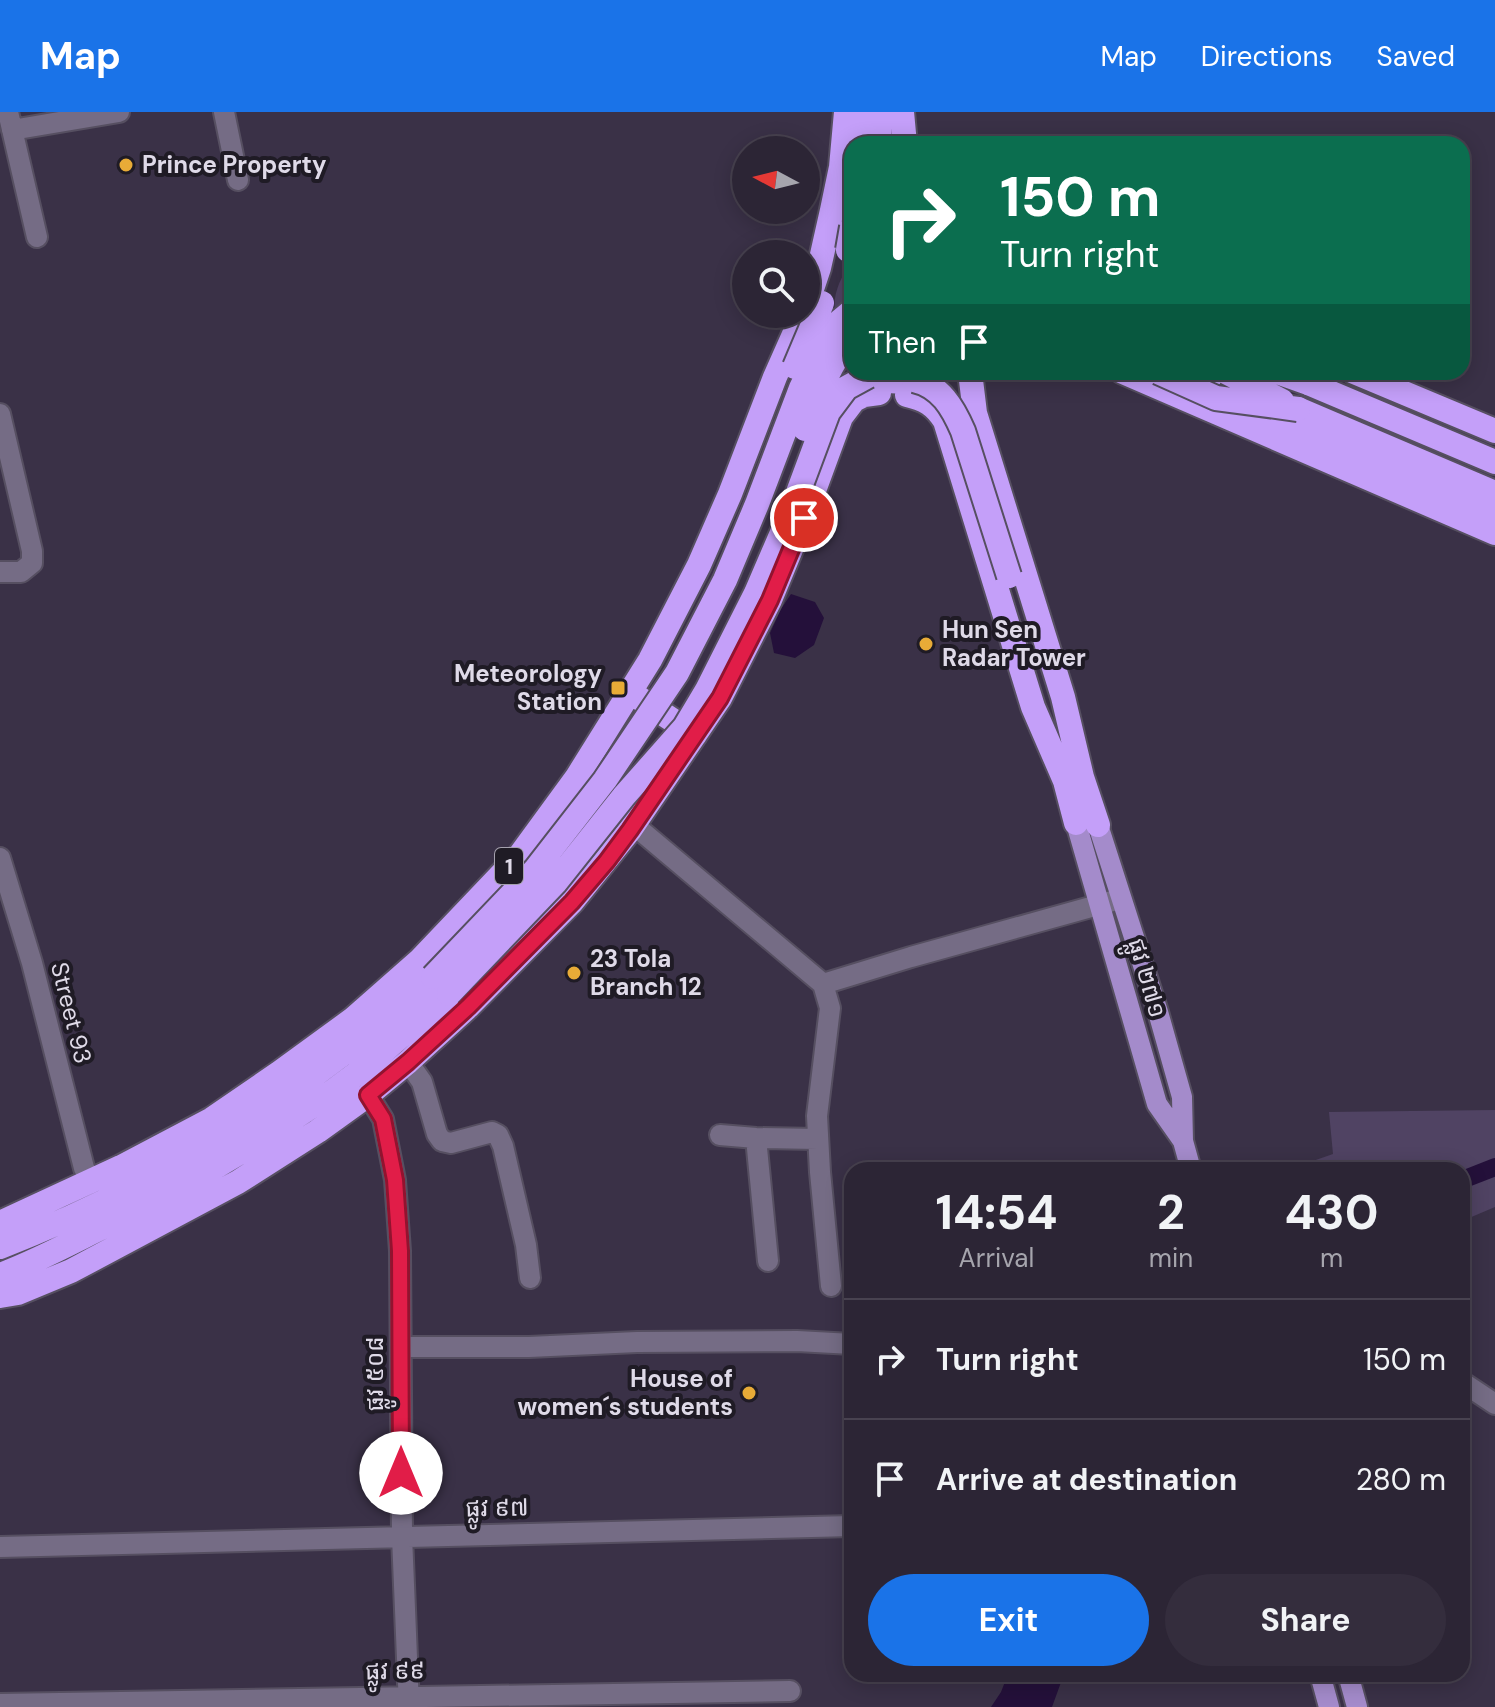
<!DOCTYPE html>
<meta charset="utf-8">
<style>
:root{--surface:#2c2535;--page:#342d3d;--text:#f1f3f6;--muted:#a6a5ad;--line:#484250;--accent:#1a73e8}
body{margin:0;font-family:"DM Sans","Noto Sans Khmer",sans-serif;background:var(--page);color:var(--text);height:100vh;display:flex;flex-direction:column;font-size:30px;white-space:nowrap}
*{box-sizing:border-box;margin:0}
p{font-size:26px;color:var(--muted)}
.icon{flex:none;width:44px;height:44px;fill:none;stroke:currentColor;stroke-width:2;stroke-linecap:round;stroke-linejoin:round}
.map{position:relative;flex:1;overflow:hidden}
.panel{position:absolute;left:844px;top:1050px;width:626px;height:520px;display:flex;flex-direction:column;background:var(--surface);border-radius:24px;box-shadow:0 4px 20px #0003,0 0 0 2px var(--line)}
.panel>*{flex:none}
.hud{position:absolute;left:844px;top:24px;width:626px;height:244px;border-radius:24px;box-shadow:0 4px 20px #0003,0 0 0 2px var(--line);background:#0b6e4f;color:#fff;overflow:hidden}
.needle{width:52px;rotate:277deg}
.buttons{position:absolute;left:732px;top:24px;display:grid;gap:16px}
.buttons a{display:grid;place-items:center;width:88px;height:88px;border-radius:50%;background:var(--surface);box-shadow:0 4px 20px #0003,0 0 0 2px var(--line);font-size:40px}
.pin{position:absolute;display:grid;place-items:center;width:68px;height:68px;color:#fff;margin:-34px;border:4px solid #fff;border-radius:50%;box-shadow:0 2px 8px #0007}
.me{position:absolute;width:88px;margin:-44px;rotate:0deg;stroke-linejoin:round;filter:drop-shadow(0 0 6px #0008)}
.turn{display:flex;align-items:center;gap:28px;height:168px;padding:0 24px;font-size:36px}
.turn .icon{width:104px;height:104px;stroke-width:2.5}
.turn b{display:block;font-size:56px;line-height:68px}
.then{display:flex;align-items:center;height:76px;padding:0 24px;background:#0003;gap:16px;font-size:30px}
.eta{display:flex;justify-content:space-evenly;align-items:center;height:136px;text-align:center}
.eta b{font-size:48px;font-weight:700;line-height:56px}
.primary-button{display:flex;gap:16px;margin-top:auto;padding:16px 24px}
.primary-button a{flex:1;height:92px;border-radius:48px;background:var(--accent);color:#fff;font-size:32px;font-weight:700;line-height:92px;text-align:center}
.primary-button a+a{background:var(--page);color:var(--text)}
ul{padding:0;list-style:none}
li{display:flex;align-items:center;gap:24px;height:120px;padding:0 24px;border-top:2px solid var(--line)}
li div{flex:1}
li b{display:block;font-size:30px}
li em{font-style:normal}
header{display:flex;align-items:center;gap:48px;box-sizing:border-box;height:112px;padding:0 40px;background:var(--accent);color:#fff}
header strong{font-size:38px}
nav{display:flex;gap:44px;margin-inline-start:auto;font-size:28px}
.map>svg:first-child{display:block}
.green{fill:#504363}
.water{fill:#24103a}
.lines{fill:none;stroke-linecap:round;stroke-linejoin:round}
.canal{stroke:#24103a;stroke-width:18}
.minor-casing{stroke:#564f61;stroke-width:24}
.major-casing{stroke:#564f61;stroke-width:24}
.highway-casing{stroke:#564f61;stroke-width:28}
.minor{stroke:#756c85;stroke-width:20}
.major{stroke:#a48bcb;stroke-width:20}
.highway{stroke:#c49ff9;stroke-width:24}
.highway-bridge-casing{stroke:#564f61;stroke-width:28;stroke-linecap:butt}
.highway-bridge{stroke:#c49ff9;stroke-width:24}
.route-casing{stroke:#92132f;stroke-width:20}
.route{stroke:#e11d48;stroke-width:14}
.poi-dot{fill:#e8ab37;stroke:#1f1b25;stroke-width:3}
.labels{text-anchor:middle;stroke-width:8;stroke-linejoin:round;paint-order:stroke}
.shield{fill:#1f1b25;stroke:#a5a1ae;stroke-width:2}
.shield-label{font-size:22px;font-weight:bold;fill:#dfdae8}
.poi-label{font-size:24px;font-weight:bold;fill:#dfdae8;stroke:#1f1b25;text-anchor:start}
.street-label{font-size:24px;fill:#dfdae8;stroke:#1f1b25}
</style>
<header>
<strong>Map</strong>
<nav><a>Map</a><a>Directions</a><a>Saved</a></nav>
</header>
<div class="map">
<svg width="1495" height="1595" viewBox="0 0 1495 1595">
<rect width="100%" height="100%" fill="#3a3147"/>
<!-- green -->
<path class="green" d="M852 151V238C847 228 840 218 837 208 830 188 839 166 852 151Z
M1495 998V1095L1462 1109V1058H1287L1333 1042 1329 1000Z"/>
<!-- water -->
<path class="water" d="M791 482 815 490 824 506 814 533 795 546 774 541 770 521 781 497Z
M1008 1562H1064L1052 1595H991L1001 1580Z"/>
<g class="lines">
<!-- canal -->
<path class="canal" d="M1462 1068 1495 1055"/>
<defs>
<path id="minor" d="M8 0 37 125
M224 0 238 68
M12 18 119 0
M0 302 32 439V451L21 460H0
M634 713 823 872 911 845 1116 788
M0 746 32 851 84 1056 91 1069
M823 872 830 896 817 1004 820 1060 831 1174
M408 950 422 970 437 1022 442 1029 451 1031 492 1020 498 1023 503 1034 526 1133 530 1166
M368 983 383 1007 395 1068 400 1139 402 1424 409 1595
M720 1023 756 1026 818 1027
M756 1026 768 1149
M401 1235H529L637 1230 797 1229 852 1232
M1462 1270 1495 1292
M0 1435 852 1414
M0 1592 790 1579"/>
<path id="major" d="M1076 711 1157 992 1183 1029
M1098 713 1158 900 1182 985 1183 1029 1191 1058
M1320 1562 1329 1595
M1348 1562 1357 1595"/>
<path id="highway" d="M879 0 880 32
M902 0 905 32
M862 32 864 0
M806 195 819 156 832 98 841 55 846 0
M970 260 975 301 1063 585 1082 665 1098 713
M1123 260 1495 421
M1192 260 1222 273 1279 308 1495 401
M1354 260 1495 319
M862 261C885 273 911 272 934 260
M1308 271 1495 350
M907 283C925 287 935 293 945 309L1033 595 1065 669 1076 711
M1298 297 1495 381
M636 584 695 623
M0 1111 121 1055 212 1007 279 961 353 907 420 848 520 743 577 665 650 548 699 453 730 382 775 265 803 202
M0 1135C121 1088 237 1022 340 944 373 920 403 891 433 865
M0 1163C38 1149 74 1129 111 1111 197 1068 280 1020 356 962 388 937 418 908 449 882
M0 1184 18 1181 71 1159 238 1070 318 1019 368 983 408 950 468 895 572 790 630 718 720 586 770 488 804 406 841 305 854 288 864 283 879 281"/>
</defs>
<!-- minor casing -->
<use href="#minor" class="minor-casing"/>
<!-- major casing -->
<use href="#major" class="major-casing"/>
<!-- highway casing -->
<use href="#highway" class="highway-casing"/>
<!-- minor -->
<use href="#minor" class="minor"/>
<!-- major -->
<use href="#major" class="major"/>
<!-- highway -->
<use href="#highway" class="highway"/>
<defs>
<path id="highway-bridge" d="M848 138 852 115
M795 255 822 191
M1158 260 1216 286 1298 297
M1226 260 1282 289
M1277 260 1308 271
M914 268C941 274 953 296 963 319L1009 464
M805 317C817 284 830 251 852 224
M433 865 535 758 605 668 677 561 725 468 757 392 801 276 819 239 840 209 852 199
M449 882 555 771 624 684 685 615 707 578 756 481 790 402 828 300 846 276 868 264"/>
</defs>
<!-- highway-bridge casing -->
<use href="#highway-bridge" class="highway-bridge-casing"/>
<!-- highway-bridge -->
<use href="#highway-bridge" class="highway-bridge"/>
</g>
<g class="lines">
<defs>
<path id="route" d="M401 1361 400 1139 395 1068 383 1007 368 983 408 950 468 895 572 790 607 749 630 718 720 586 770 488 804 406"/>
</defs>
<!-- route casing -->
<use href="#route" class="route-casing"/>
<!-- route -->
<use href="#route" class="route"/>
</g>
<!-- markers -->
<g class="poi-dot">
<circle cx="126" cy="53" r="8"/>
<circle cx="926" cy="532" r="8"/>
<rect x="610" y="568" width="16" height="16" rx="4"/>
<circle cx="574" cy="861" r="8"/>
<circle cx="749" cy="1281" r="8"/>
</g>
<g class="labels">
<!-- shield labels -->
<rect class="shield" x="495" y="736" width="28" height="36" rx="6"/>
<g class="shield-label">
<text x="509" y="762">1</text>
</g>
<!-- poi labels -->
<g class="poi-label">
<text x="142" y="61">Prince Property</text>
<text x="942" y="526">Hun Sen<tspan x="942" dy="28">Radar Tower</tspan></text>
<text x="602" y="570" text-anchor="end">Meteorology<tspan x="602" dy="28">Station</tspan></text>
<text x="590" y="855">23 Tola<tspan x="590" dy="28">Branch 12</tspan></text>
<text x="733" y="1275" text-anchor="end">House of<tspan x="733" dy="28">women´s students</tspan></text>
</g>
<!-- street labels -->
<g class="street-label">
<text transform="translate(1147 866) rotate(74)" y="8">ផ្លូវ ២៧១</text>
<text transform="translate(71 901) rotate(76)" y="8">Street 93</text>
<text transform="translate(375 1262) rotate(-90)" y="8">ផ្លូវ ៥០៨</text>
<text transform="translate(497 1396) rotate(-1)" y="8">ផ្លូវ ៩៧</text>
<text transform="translate(395 1559) rotate(-1)" y="8">ផ្លូវ ៩៩</text>
</g>
</g>
</svg>
<div class="buttons">
<a><svg class="needle" viewBox="-14 -14 28 28"><path d="M0-13l5 13h-10z" fill="#e53935"/><path d="M0 13l5-13h-10z" fill="#a6a5ad"/></svg></a>
<a><svg class="icon" aria-label="search" viewBox="0 0 24 24"><circle cx="10" cy="10" r="6"/><path d="M15 15l6 6"/></svg></a>
</div>
<div class="pin" style="left:804px;top:406px;background:#d93025"><svg class="icon" aria-label="arrive" viewBox="0 0 24 24"><path d="M6 21V4h12l-3 4 3 4H6"/></svg></div>
<svg class="me" style="left:401px;top:1361px" viewBox="-20 -20 40 40"><circle r="19" fill="#fff"/><path d="M0-13L10 11 0 6-10 11z" fill="#e11d48"/></svg>
<div class="hud">
<div class="turn"><svg class="icon" aria-label="right" viewBox="0 0 24 24"><path d="M7 20v-9h11M14 6l5 5-5 5"/></svg><div><b>150 m</b>Turn right</div></div>
<div class="then">Then<svg class="icon" aria-label="arrive" viewBox="0 0 24 24"><path d="M6 21V4h12l-3 4 3 4H6"/></svg></div>
</div>
<section class="panel">
<div class="eta">
<div><b>14:54</b><p>Arrival</p></div>
<div><b>2</b><p>min</p></div>
<div><b>430</b><p>m</p></div>
</div>
<ul>
<li><svg class="icon" aria-label="right" viewBox="0 0 24 24"><path d="M7 20v-9h11M14 6l5 5-5 5"/></svg><div><b>Turn right</b></div><em>150 m</em></li>
<li><svg class="icon" aria-label="arrive" viewBox="0 0 24 24"><path d="M6 21V4h12l-3 4 3 4H6"/></svg><div><b>Arrive at destination</b></div><em>280 m</em></li>
</ul>
<div class="primary-button"><a>Exit</a><a>Share</a></div>
</section>
</div>
